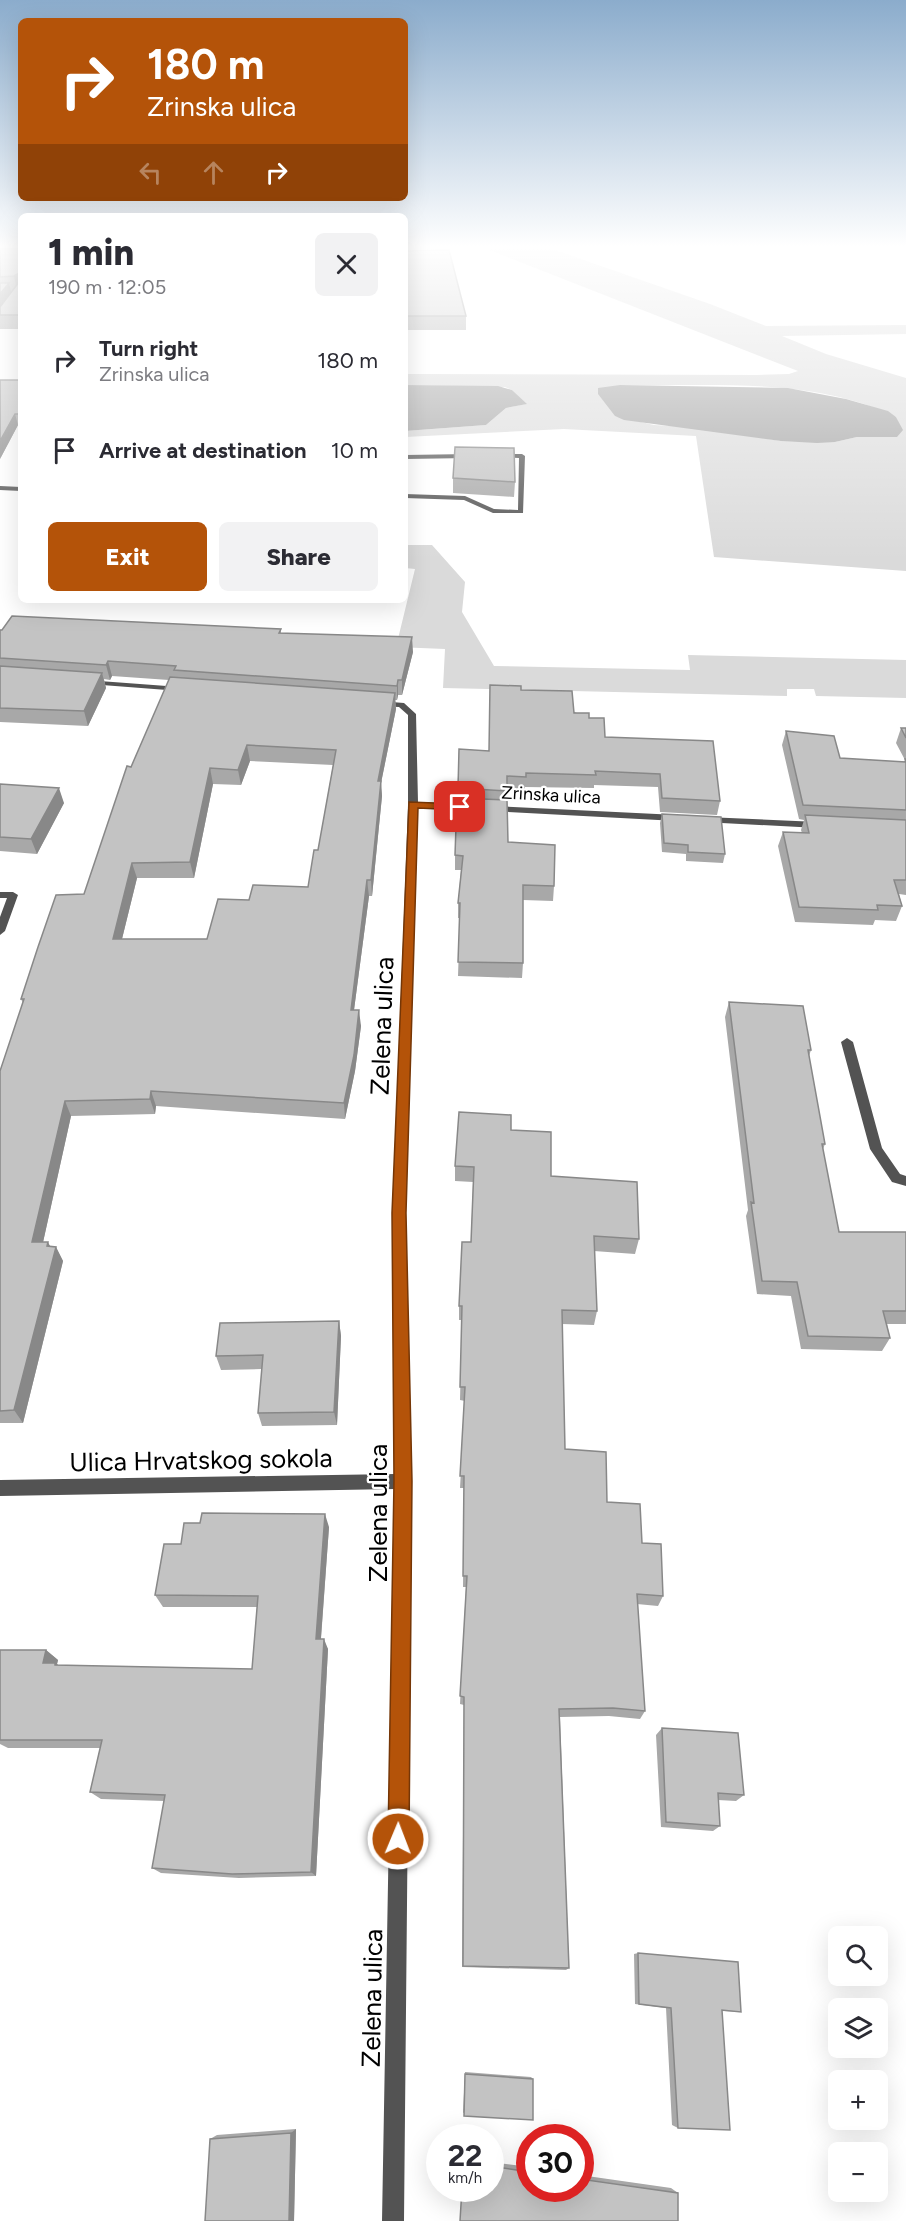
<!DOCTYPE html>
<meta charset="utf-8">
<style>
:root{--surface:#fff;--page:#f2f2f3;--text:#2b2b33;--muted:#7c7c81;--accent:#b45309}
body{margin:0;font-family:Figtree,sans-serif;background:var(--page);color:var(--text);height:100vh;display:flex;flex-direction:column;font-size:22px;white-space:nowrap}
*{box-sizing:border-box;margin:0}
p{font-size:20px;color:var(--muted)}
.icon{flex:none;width:33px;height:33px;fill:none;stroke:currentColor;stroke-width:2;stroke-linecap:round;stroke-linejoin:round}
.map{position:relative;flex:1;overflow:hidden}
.sheet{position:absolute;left:18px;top:213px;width:390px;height:390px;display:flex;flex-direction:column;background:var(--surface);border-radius:9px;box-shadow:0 6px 24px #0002}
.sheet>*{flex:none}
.guide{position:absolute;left:18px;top:18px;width:390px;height:183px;border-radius:9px;box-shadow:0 6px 24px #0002;background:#b45309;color:#fff;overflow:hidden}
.buttons{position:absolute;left:828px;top:1926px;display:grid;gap:12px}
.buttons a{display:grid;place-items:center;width:60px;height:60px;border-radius:9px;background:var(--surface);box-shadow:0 6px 24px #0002;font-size:30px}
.speed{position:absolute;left:426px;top:2124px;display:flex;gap:12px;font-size:30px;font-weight:700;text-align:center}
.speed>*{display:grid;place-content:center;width:78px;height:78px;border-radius:50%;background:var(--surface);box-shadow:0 6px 24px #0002;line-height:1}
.speed small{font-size:15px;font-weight:400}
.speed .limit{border:9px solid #d22;background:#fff;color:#111}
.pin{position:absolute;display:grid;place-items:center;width:51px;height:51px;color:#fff;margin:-26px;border-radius:12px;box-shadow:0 3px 9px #0006}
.me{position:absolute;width:66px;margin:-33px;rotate:1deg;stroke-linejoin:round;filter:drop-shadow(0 0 4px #0008)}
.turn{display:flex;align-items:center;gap:21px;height:126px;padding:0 30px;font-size:27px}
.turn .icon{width:78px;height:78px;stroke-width:2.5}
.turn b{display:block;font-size:42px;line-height:51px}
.lanes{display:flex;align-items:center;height:57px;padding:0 30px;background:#0003;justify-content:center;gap:30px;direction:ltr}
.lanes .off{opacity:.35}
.round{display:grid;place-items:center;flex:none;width:63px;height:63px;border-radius:9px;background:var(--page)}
.summary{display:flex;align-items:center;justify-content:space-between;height:102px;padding:0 30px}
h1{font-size:36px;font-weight:800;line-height:45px}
.primary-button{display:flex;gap:12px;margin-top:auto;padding:12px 30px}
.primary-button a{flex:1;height:69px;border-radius:9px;background:var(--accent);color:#fff;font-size:24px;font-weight:800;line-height:69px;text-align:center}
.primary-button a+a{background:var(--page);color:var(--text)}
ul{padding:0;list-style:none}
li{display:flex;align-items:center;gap:18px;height:90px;padding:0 30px}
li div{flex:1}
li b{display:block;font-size:22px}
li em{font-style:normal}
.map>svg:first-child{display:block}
.green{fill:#dadada;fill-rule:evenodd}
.water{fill:#a1a1a1}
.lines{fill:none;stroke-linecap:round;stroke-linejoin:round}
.lane{fill:#535353;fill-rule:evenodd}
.street{fill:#535353;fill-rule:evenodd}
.wall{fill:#a8a8a8;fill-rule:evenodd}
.shaded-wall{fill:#888}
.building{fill:#c3c3c3;stroke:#888;stroke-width:1.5;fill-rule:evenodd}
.route{fill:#b45309;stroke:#753606;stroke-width:1.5}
.labels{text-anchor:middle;stroke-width:4.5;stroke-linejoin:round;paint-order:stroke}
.far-street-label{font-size:18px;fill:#000;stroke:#fff}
.near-street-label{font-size:26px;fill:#000;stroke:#fff}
</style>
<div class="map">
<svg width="906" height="2221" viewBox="0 0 906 2221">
<rect width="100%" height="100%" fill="#fff"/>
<!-- green -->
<path class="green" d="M487 249H552L710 304 766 326 906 325V334L782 336 826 354 906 378V571L714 557 696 436 564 429 405 437V431L486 425 506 408 526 404 512 390 505 387 405 385V374L757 375 789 374 798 371ZM620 385C711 387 812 376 896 417L902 430 896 437H857L835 442 781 441 691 427 654 425 615 416Z
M405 545H432L465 582 462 612 494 666 690 670 688 655 906 660V698L816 696 814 689H787V696L443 688 445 649 396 647 415 569 405 568Z"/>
<!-- water -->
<path class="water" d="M405 385 498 386 512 390 527 404 506 408 486 425 405 431Z
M620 385 788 388 846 399 888 411 896 417 903 430 897 437H857L835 442 817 443 781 441 624 420 615 416 598 394V388Z"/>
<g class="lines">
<!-- lane -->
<path class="lane" d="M499 454H522L525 456 523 513H493L464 500 405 498V494L465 496 494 509 518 510 519 458 497 457V455Z
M405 455 470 454 473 456 470 458 405 459Z
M0 486 21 487V491L0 490Z"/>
<!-- street -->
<path class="street" d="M86 680 180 687 184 689 180 691 89 684 85 682Z
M379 701 404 703 416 714 418 802 473 805 478 808 473 811 418 808 405 1213 411 1481 404 2221H382L395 1489 0 1496V1480L395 1474 393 1213 408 805V715L399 707 376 706V702Z
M494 806 677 815 682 818 677 821 491 811 489 809Z
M706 817 818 822 823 825 818 828 703 822V818Z
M0 892H13L18 895 5 931 0 935V917L7 898H0Z
M847 1038 853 1042 882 1148 900 1174 906 1176V1186L892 1182 870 1149 841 1042Z"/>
</g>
<!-- wall -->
<path class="wall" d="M0 249H21V329H0Z
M405 251 466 316V330H405Z
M21 380V425H18L0 459Z
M453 478 515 482 514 497 453 493Z
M281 629V633L413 652 402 695H398L397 700H395L396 709 381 783 382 796 372 896H369L354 1010 361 1026 355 1071 345 1119 156 1106 155 1114 71 1116 43 1242 50 1246 56 1247 63 1261 23 1423H0V1071L23 1003 21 999 84 894 131 767 169 680 112 676 110 680 104 679 106 688 88 726 0 722V630ZM250 761 333 765 318 850 308 887 249 900 207 939H122L137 878H194L213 784 241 785Z
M521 690 589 718 605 737 720 801 717 815 660 812 658 787 594 785V788L525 787V791L507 790 508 842 554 886 553 901 523 900V963L522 978 458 976 460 918H458V903L461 870H455V855L459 749 489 751Z
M901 728H906V895L899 894 902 906 896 921 875 920 873 925 795 922 778 846 783 832 802 833 801 830 804 820 799 819 782 745 786 731 840 758 904 762 905 760 896 743Z
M0 784 64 803 37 854 0 851Z
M662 814 725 854 723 863 686 861V854L662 852 660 823Z
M729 1002 811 1050 809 1056 825 1144 823 1149 839 1232H906V1324H887L890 1338 882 1351 801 1349 791 1296 757 1294 746 1216 748 1210 725 1017Z
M511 1130 551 1176 639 1239 635 1254 594 1251 597 1311 594 1325 562 1324 565 1449 607 1502 642 1543 663 1596 658 1606 637 1604 645 1711 640 1719 609 1716 560 1717 569 1968 566 1970 462 1967 464 1705 460 1704 466 1587H463L464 1488H460L465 1401 460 1400 462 1320H459V1306L471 1242 473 1182 455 1181V1166Z
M339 1321 341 1336 337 1425 262 1426 258 1413 262 1369 221 1370 216 1356Z
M329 1527 321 1639 328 1649 316 1876 239 1878 161 1873 152 1868 164 1801 101 1799 90 1792 100 1748H8L0 1744V1650H46L58 1660 57 1664 58 1665 252 1669 257 1607H163L155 1595 181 1544Z
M662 1728 744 1795 736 1801 718 1800 720 1826 713 1831 661 1827 656 1735Z
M638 1953 741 2012 722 2011 678 2128 672 2125 666 2008 635 2004 634 1954Z
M465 2072 531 2077 533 2079 463 2113Z
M296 2129 294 2221 210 2139 217 2135Z
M490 2162 530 2167V2188H580V2175L671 2188 678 2193 490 2188Z"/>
<!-- shaded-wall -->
<path class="shaded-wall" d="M19 273 21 280 17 290 14 276Z
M9 283 12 296 0 312V294Z
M15 414 18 425 0 459V441Z
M412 637 413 652 402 695V680Z
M108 661 112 676 110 680 106 665Z
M102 673 106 688 88 726 84 711Z
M398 680V695L397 700V686Z
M395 693 396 709 381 783 382 796 372 896 371 880 378 781Z
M247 745 250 761 241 785 238 770Z
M210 768 213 784 194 878 190 862Z
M59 788 64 803 37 854 31 839Z
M132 863 137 878 118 955 113 939Z
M367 880 369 896 352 1025 351 1010Z
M359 1010 361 1026 355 1071 345 1119 344 1103Z
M151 1091 156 1106 155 1114 150 1099Z
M65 1101 71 1116 40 1256 32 1242Z
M48 1242 54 1254 56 1247 63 1261 23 1423 14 1410Z
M339 1321 341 1336 337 1425 334 1412Z
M325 1514 329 1527 320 1650 316 1639Z
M324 1639 328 1649 316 1876 311 1872Z
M46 1650 58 1660 57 1664 66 1673 43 1663Z
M296 2129 294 2221H289L291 2133Z"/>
<!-- building -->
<path class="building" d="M0 249H21V315H0V307L19 282V273L14 276 0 277Z
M449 250 466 316H405V251Z
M0 283H9L0 294Z
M0 380H21V414H15L0 441Z
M455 447 514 448 515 482 453 478Z
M12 616 281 629 279 633 412 637 402 680H398L397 686 174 670 176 666 108 661 106 665 0 658V630H2Z
M0 666 102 673 84 711 0 708Z
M170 677 395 693 378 781H381L371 880H367L351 1010H359L354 1055 344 1103 151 1091 150 1099 65 1101 32 1242H48L47 1246 56 1247 14 1410 0 1411V1071L24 999H21L38 947 56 895 84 894 127 766 131 767ZM247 745 336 750 318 850H314L308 887 253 885 249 900 218 899 207 939H113L132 863 190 862 210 768 238 770Z
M490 685 521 686V690L572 691 574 713H589V718H604L605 737 713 741 720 801 662 798 660 774 595 771 596 775 526 773V777L507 776V791L458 788 459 749 489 751Z
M901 728H906V738Z
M786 731 834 736 840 758 906 762 905 759H906V810L803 805Z
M0 784 59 788 31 839 0 837Z
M457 798 507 800 508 842 555 845 554 886 523 885V963L458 962 460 903H458L463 856 455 855Z
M662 814 721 817 725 854 688 852V845L664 843Z
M805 815 906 820V880H894L902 906 877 905 878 910 799 907 783 832 809 833Z
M729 1002 803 1006 811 1050H808L825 1144H822L839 1232H906V1311H883L890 1338 808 1336 797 1282 762 1281 751 1202 754 1203Z
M459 1112 511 1115V1130L551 1132V1176L637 1182 639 1239 594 1236 597 1311 562 1310 565 1449 606 1452 607 1502 640 1504 642 1543 661 1544 663 1596 637 1594 645 1711 613 1708 559 1709 569 1968 463 1966 464 1697 460 1696 467 1576H463L464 1476H460L465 1387H460L462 1306H459L462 1242H471L474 1167 455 1166Z
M339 1321 334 1412 258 1413 263 1355 216 1356 220 1323Z
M202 1513 325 1514 316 1639H324L311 1872 232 1874 152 1868 165 1795 90 1792 102 1740H0V1650H46L43 1663H55V1665L252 1669 258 1596 155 1595 164 1544H181L184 1523H200Z
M662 1728 738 1733 744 1795 718 1793 720 1826 666 1822Z
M638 1953 738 1962 741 2012 722 2010 730 2130 678 2128 671 2008 639 2004Z
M465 2074 533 2079V2120L464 2116Z
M291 2133 289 2221H205L210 2139Z
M490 2166 530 2172V2188H580V2179L678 2193V2221H460L462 2188H490Z"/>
<!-- sky -->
<linearGradient id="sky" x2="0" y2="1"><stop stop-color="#8baccc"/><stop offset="0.44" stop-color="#fff"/><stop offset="1" stop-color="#fff" stop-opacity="0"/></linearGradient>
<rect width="906" height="560" fill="url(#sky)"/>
<!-- route -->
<path class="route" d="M409 802 460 804 465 807 460 810 418 808 406 1213 412 1481 409 1839 406 1847 398 1850 391 1847 388 1839 394 1481 392 1213Z"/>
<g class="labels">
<!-- far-street labels -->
<g class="far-street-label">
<text transform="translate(551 795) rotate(3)" y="6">Zrinska ulica</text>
</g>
<!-- near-street labels -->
<g class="near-street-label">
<text transform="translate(382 1026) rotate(-88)" y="9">Zelena ulica</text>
<text transform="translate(201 1460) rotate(-1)" y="9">Ulica Hrvatskog sokola</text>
<text transform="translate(378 1513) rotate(-90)" y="9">Zelena ulica</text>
<text transform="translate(372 1998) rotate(-89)" y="9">Zelena ulica</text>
</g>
</g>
</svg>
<div class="buttons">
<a><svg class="icon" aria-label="search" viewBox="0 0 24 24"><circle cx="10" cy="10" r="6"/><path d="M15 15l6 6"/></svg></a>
<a><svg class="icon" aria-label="layers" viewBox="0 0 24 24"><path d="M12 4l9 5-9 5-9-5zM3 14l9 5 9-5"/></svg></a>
<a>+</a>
<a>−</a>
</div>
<div class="speed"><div>22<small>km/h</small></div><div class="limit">30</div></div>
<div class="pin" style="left:460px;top:807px;background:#d93025"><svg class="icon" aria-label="arrive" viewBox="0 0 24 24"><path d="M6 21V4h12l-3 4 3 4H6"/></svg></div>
<svg class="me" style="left:398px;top:1839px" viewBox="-20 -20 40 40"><circle r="17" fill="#b45309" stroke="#fff" stroke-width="3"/><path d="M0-11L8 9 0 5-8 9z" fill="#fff"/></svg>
<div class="guide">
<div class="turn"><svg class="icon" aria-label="right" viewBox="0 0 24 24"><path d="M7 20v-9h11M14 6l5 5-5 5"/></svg><div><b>180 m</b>Zrinska ulica</div></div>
<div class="lanes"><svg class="icon off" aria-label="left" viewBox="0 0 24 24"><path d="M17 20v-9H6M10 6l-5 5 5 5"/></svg><svg class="icon off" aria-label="ahead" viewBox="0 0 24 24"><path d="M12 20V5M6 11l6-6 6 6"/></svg><svg class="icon" aria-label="right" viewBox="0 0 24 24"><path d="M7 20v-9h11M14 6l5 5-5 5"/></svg></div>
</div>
<section class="sheet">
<div class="summary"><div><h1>1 min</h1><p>190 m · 12:05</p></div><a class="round"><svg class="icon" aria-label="close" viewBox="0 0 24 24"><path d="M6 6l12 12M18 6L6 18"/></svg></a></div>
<ul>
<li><svg class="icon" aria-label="right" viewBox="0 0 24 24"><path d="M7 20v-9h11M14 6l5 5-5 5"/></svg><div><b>Turn right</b><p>Zrinska ulica</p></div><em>180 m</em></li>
<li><svg class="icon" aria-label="arrive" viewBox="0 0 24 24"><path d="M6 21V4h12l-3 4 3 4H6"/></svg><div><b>Arrive at destination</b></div><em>10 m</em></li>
</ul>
<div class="primary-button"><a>Exit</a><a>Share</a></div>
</section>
</div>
